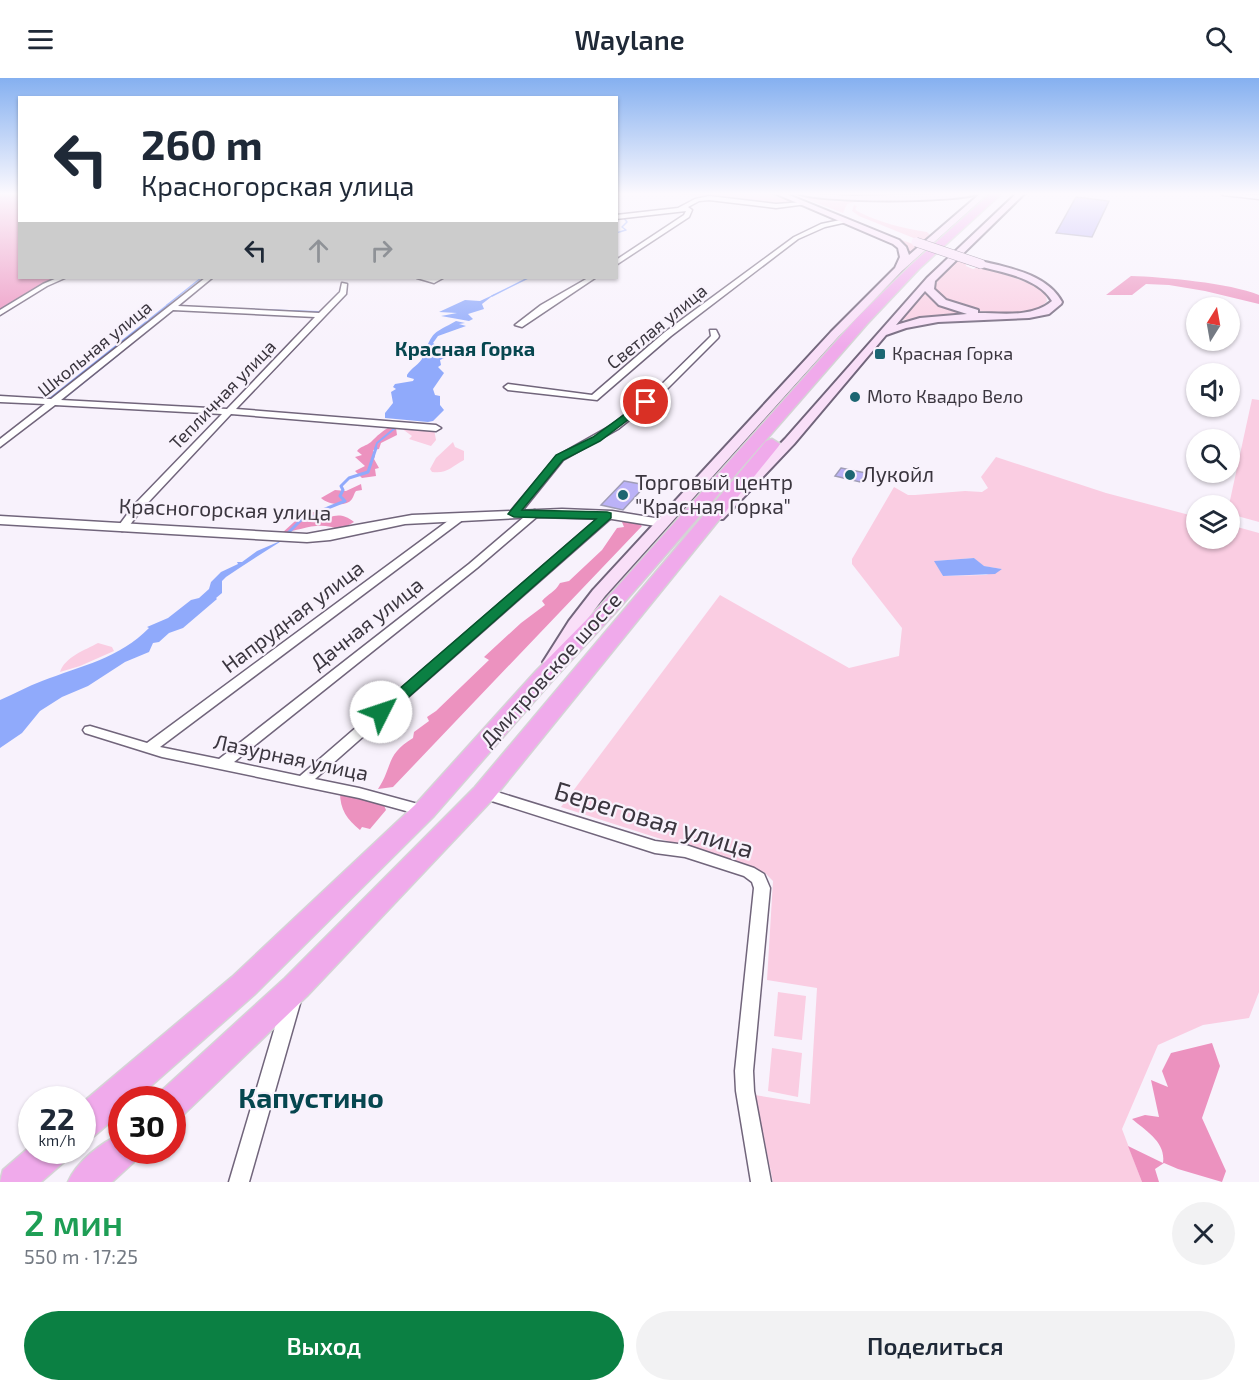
<!DOCTYPE html>
<html lang="ru">
<meta charset="utf-8">
<style>
:root{--surface:#fff;--page:#f2f2f3;--text:#1f2937;--muted:#747a83;--accent:#0b8043}
body{margin:0;font-family:"Exo 2",sans-serif;background:var(--page);color:var(--text);height:100vh;display:flex;flex-direction:column;font-size:22px;white-space:nowrap}
*{box-sizing:border-box;margin:0}
p{font-size:20px;color:var(--muted)}
.icon{flex:none;width:33px;height:33px;fill:none;stroke:currentColor;stroke-width:2;stroke-linecap:round;stroke-linejoin:round}
.map{position:relative;height:1104px;overflow:hidden}
.details{display:flex;flex-direction:column;background:var(--surface);flex:1}
.details>*{flex:none}
.hud{position:absolute;left:18px;top:18px;width:600px;height:183px;border-radius:0px;box-shadow:0 2px 4px #0004;background:#fff;color:var(--text);overflow:hidden}
.needle{width:39px;rotate:11deg}
.buttons{position:absolute;left:1186px;top:219px;display:grid;gap:12px}
.buttons a{display:grid;place-items:center;width:54px;height:54px;border-radius:50%;background:var(--surface);box-shadow:0 2px 4px #0004;font-size:30px}
.speed{position:absolute;left:18px;top:1008px;display:flex;gap:12px;font-size:30px;font-weight:700;text-align:center}
.speed>*{display:grid;place-content:center;width:78px;height:78px;border-radius:50%;background:var(--surface);box-shadow:0 2px 4px #0004;line-height:1}
.speed small{font-size:15px;font-weight:400}
.speed .limit{border:9px solid #d22;background:#fff;color:#111}
.pin{position:absolute;display:grid;place-items:center;width:51px;height:51px;color:#fff;margin:-26px;border:3px solid #fff;border-radius:50%;box-shadow:0 2px 6px #0007}
.me{position:absolute;width:66px;margin:-33px;rotate:49deg;stroke-linejoin:round;filter:drop-shadow(0 0 4px #0008)}
.turn{display:flex;align-items:center;gap:21px;height:126px;padding:0 24px;font-size:27px}
.turn .icon{width:78px;height:78px;stroke-width:2.5}
.turn b{display:block;font-size:42px;line-height:51px}
.lanes{display:flex;align-items:center;height:57px;padding:0 24px;background:#0003;justify-content:center;gap:30px;direction:ltr}
.lanes .off{opacity:.35}
.round{display:grid;place-items:center;flex:none;width:63px;height:63px;border-radius:32px;background:var(--page)}
.summary{display:flex;align-items:center;justify-content:space-between;height:102px;padding:0 24px}
h1{font-size:36px;font-weight:600;line-height:45px;color:#1e9e55}
.button{display:flex;gap:12px;margin-top:auto;padding:12px 24px}
.button a{flex:1;height:69px;border-radius:36px;background:var(--accent);color:#fff;font-size:24px;font-weight:600;line-height:69px;text-align:center}
.button a+a{background:var(--page);color:var(--text)}
header{display:flex;justify-content:space-between;align-items:center;height:78px;padding:0 24px;background:var(--surface);font-size:27px;font-weight:600}
.map>svg:first-child{display:block}
.green{fill:#facde2;fill-rule:evenodd}
.forest{fill:#ec92bf}
.water{fill:#90aafb}
.lines{fill:none;stroke-linecap:round;stroke-linejoin:round}
.stream-far2{stroke:#90aafb;stroke-width:1.5}
.stream-far1{stroke:#90aafb;stroke-width:2}
.stream{stroke:#90aafb;stroke-width:3}
.building{fill:#bbb2f7;stroke:#a09db6;stroke-width:1.5}
.minor-casing{stroke:#71657b;stroke-width:3}
.tertiary-casing{stroke:#71657b;stroke-width:3}
.secondary-casing{stroke:#71657b;stroke-width:4}
.trunk-casing{stroke:#d4d3d5;stroke-width:3}
.minor{fill:#fff;fill-rule:evenodd}
.tertiary{fill:#fff;fill-rule:evenodd}
.secondary{fill:#f9dff8;fill-rule:evenodd}
.trunk{fill:#f0aaeb;fill-rule:evenodd}
.secondary-bridge-casing{stroke:#71657b;stroke-width:10;stroke-linecap:butt}
.secondary-bridge{stroke:#f9dff8;stroke-width:9}
.route{fill:#0b8043;stroke:#07532c;stroke-width:1.5}
.poi-dot{fill:#1c6672;stroke:#f8f2fc;stroke-width:2}
.labels{text-anchor:middle;stroke-width:4.5;stroke-linejoin:round;paint-order:stroke}
.far-street-label{font-size:18px;fill:#3b363f;stroke:#f8f2fc}
.far-poi-label{font-size:18px;fill:#3b363f;stroke:#f8f2fc;text-anchor:start}
.far-quarter-label{font-size:20px;font-weight:bold;fill:#06464f;stroke:#f8f2fc}
.poi-label{font-size:21px;fill:#3b363f;stroke:#f8f2fc;text-anchor:start}
.street-label{font-size:21px;fill:#3b363f;stroke:#f8f2fc}
.near-street-label{font-size:26px;fill:#3b363f;stroke:#f8f2fc}
.near-quarter-label{font-size:28px;font-weight:bold;fill:#06464f;stroke:#f8f2fc}
</style>
<header><svg class="icon" aria-label="menu" viewBox="0 0 24 24"><path d="M4 6h16M4 12h16M4 18h16"/></svg>Waylane<svg class="icon" aria-label="search" viewBox="0 0 24 24"><circle cx="10" cy="10" r="6"/><path d="M15 15l6 6"/></svg></header>
<div class="map">
<svg width="1259" height="1104" viewBox="0 0 1259 1104">
<rect width="100%" height="100%" fill="#f8f2fc"/>
<!-- green -->
<path class="green" d="M667 115H770L791 124C782 130 686 117 667 115Z
M790 115 866 121 847 126 843 135Z
M854 127 857 128 855 131 857 133C880 145 902 150 927 154L931 158 913 173H908L876 153 913 166 921 163 859 138 852 133Z
M957 180 966 183V188L973 191 981 188 1037 208 1045 213 1047 223C1032 246 934 234 935 206Z
M923 216H929L980 237 901 242Z
M1252 321 1259 322V444L1230 436 1229 427Z
M401 350 434 351 436 362 431 368 409 361 412 358Z
M453 364 455 369 464 373V382C451 389 447 396 432 394L430 391 436 380Z
M996 379 1106 415 1197 439V460H1230V447L1259 455V914L1249 940 1203 947 1158 967 1122 1051 1142 1104H773L755 1017 810 1026 817 910 767 902 773 803 764 794 561 729 720 517 849 590 899 578 902 550 852 486V481L894 409 908 417H915L965 413 982 414 988 410 981 399ZM974 480 983 488 1002 491 986 497 943 498 935 483Z
M98 565 112 569 114 573 80 588 60 594C65 579 85 572 98 565Z
M778 914 806 918 802 962 774 958Z
M772 970 802 975 798 1019 768 1013Z"/>
<!-- forest -->
<path class="forest" d="M0 115H19L20 200H59L44 205 0 233Z
M1131 198C1163 199 1230 205 1259 217V226L1205 213 1169 207 1146 206 1132 217H1106Z
M391 348 390 350H396L397 357 381 365 379 371 373 372 375 378 374 381 379 390 375 391 376 398 362 400 355 393 365 388 355 379 362 377 357 373C361 368 366 368 371 364 377 358 382 353 391 348Z
M361 406 362 412 356 413C354 415 354 418 352 421 346 430 327 426 321 420L335 412 346 413Z
M305 434H314L319 444C332 438 340 433 354 444L340 452C319 442 302 452 282 455Z
M635 442 642 448 393 709 378 711C393 689 385 677 413 660L414 654 429 643 427 639 436 633 489 582 484 579 521 545 545 527 542 523C548 516 555 514 560 505L569 503 602 472 617 450 624 449 622 444Z
M340 714 383 725 386 732 370 751 362 749 360 752C347 741 340 732 340 714Z
M1212 965 1220 988 1202 1040 1226 1093 1222 1104 1178 1091 1164 1085 1155 1091 1159 1104H1142L1128 1068 1163 1085C1166 1064 1146 1053 1132 1041L1145 1037 1159 1039 1151 1002 1168 1009 1162 993 1171 975Z"/>
<!-- water -->
<path class="water" d="M495 216 482 226 484 231 468 236 473 241 469 243 441 238 457 235 439 234 465 222 480 223Z
M456 243 465 245 459 246 466 248 438 258 433 265 442 272V277L446 279 440 282 441 287 438 289 444 295 433 311 435 317 440 318V327L444 332 433 343 428 344 385 340V335L393 325 391 314 396 311 393 309 395 306 413 303 414 301 407 299V297C411 290 420 286 423 279 433 252 433 256 456 243Z
M283 459V462C264 474 245 486 226 499L222 503V515L216 520 217 521 183 550 169 555 159 564 153 565 149 574 125 584 88 608 62 619 40 633 22 655 0 670V622C14 616 28 608 42 603 81 588 120 580 149 550L147 549 168 540 191 522 199 520 209 511 211 504 221 494 238 486 237 484H242L257 473 278 464Z
M974 480 984 488 1002 491 995 496 943 498 934 483Z"/>
<g class="lines">
<!-- stream-far2 -->
<path class="stream-far2" d="M616 155 626 152 622 149 627 144 624 140
M492 218 528 200
M167 227 201 200"/>
<!-- stream-far1 -->
<path class="stream-far1" d="M210 230 318 234
M63 321 120 275
M48 322 169 226
M375 371 377 365 395 350"/>
<!-- stream -->
<path class="stream" d="M286 457 301 442 316 438 323 432 345 423 340 418 343 412 341 408 349 400 368 394 376 370"/>
</g>
<!-- building -->
<path class="building" d="M1076 119 1109 123 1092 159 1056 155Z
M841 390 866 395 860 404 835 398Z
M624 403 646 407 623 432 601 427Z"/>
<g class="lines">
<defs>
<path id="minor" d="M1220 115 1259 117V121L1223 117Z
M709 118 776 126 804 124 807 126 776 130 709 122 699 123 688 129 692 132 689 139 616 187V182L684 137 686 133 616 141V137L678 130 695 121Z
M845 141 847 144 825 149 798 161 671 258 597 322 508 312 504 309 508 306 592 317 665 254 794 159 821 146Z
M57 200H65L47 208 0 237V232L43 206Z
M205 200H212L178 228 319 235 340 214 342 205 347 206 346 216 236 331 436 347 441 350 436 353 231 336 142 431 126 452 122 453 117 450 134 427 222 336 55 327 0 369V361L45 326 0 324V318L51 321ZM173 232 315 239 227 331 61 322Z
M417 200H443L434 205Z
M588 200H595L522 249 515 247 541 227Z
M710 252H716L719 258 718 260 664 314 618 351 563 382 518 438H510L509 436 510 434 557 378 612 347 658 310 705 264 711 258Z
M535 432 540 435 539 437 477 490 234 684 300 698 603 436H611L612 438 611 440 315 701 359 710 429 729 431 733 429 737 424 738 359 720 162 679 85 655 83 652 85 649 90 648 147 665 456 437H464L465 439 464 441 160 669 219 681 469 486 531 433Z
M484 710 655 763 686 767 754 790 764 796 770 810 753 993 754 1013 771 1104H751L736 1013 735 993 754 810 752 804 744 798 685 779 655 775 479 719 477 715 479 711Z
M292 915 298 917 301 922 249 1104H229L283 922 286 917Z"/>
<path id="tertiary" d="M562 431 612 433 667 442 669 445 662 449 612 441 536 439 405 446 330 462 307 464 0 446V438L307 456 412 437Z"/>
<path id="secondary" d="M774 115H784L899 162 906 169 909 177 981 115H989L902 193 839 258 605 518 582 548 558 588H546L543 584 569 543 593 512 831 254 895 190 900 179 898 170 893 166Z
M798 115 853 118 979 115C962 125 815 125 798 115Z
M1017 115H1025L935 203 934 211 946 222 978 232V235C1002 235 1032 240 1052 223 1039 200 1001 194 978 188L976 186 981 183C1009 190 1047 196 1062 224L1061 226 1049 236 1029 240 938 244 906 250 886 257 794 366 723 441H713L711 438 713 435 785 361 927 200ZM925 213 939 227 967 236 920 240 896 247Z"/>
<path id="trunk" d="M991 115H1002L919 191 867 246 615 535 552 603 433 739 254 917 135 1022H122V1034L94 1058 82 1063V1025L232 899 415 727 536 593 601 527 857 240 911 187Z
M772 361 780 366 778 369 493 721 307 918 184 1036 172 1040V1022H157L160 1014 285 900 475 709 766 363Z
M122 1056V1072H139L134 1084 112 1104H68C77 1084 101 1064 122 1056Z
M32 1067V1072H69L64 1084 41 1104H0L3 1092Z"/>
</defs>
<!-- minor casing -->
<use href="#minor" class="minor-casing"/>
<!-- tertiary casing -->
<use href="#tertiary" class="tertiary-casing"/>
<!-- secondary casing -->
<use href="#secondary" class="secondary-casing"/>
<!-- trunk casing -->
<use href="#trunk" class="trunk-casing"/>
<!-- minor -->
<use href="#minor" class="minor"/>
<!-- tertiary -->
<use href="#tertiary" class="tertiary"/>
<!-- secondary -->
<use href="#secondary" class="secondary"/>
<!-- trunk -->
<use href="#trunk" class="trunk"/>
<defs>
<path id="secondary-bridge" d="M916 164 981 186"/>
</defs>
<!-- secondary-bridge casing -->
<use href="#secondary-bridge" class="secondary-bridge-casing"/>
<!-- secondary-bridge -->
<use href="#secondary-bridge" class="secondary-bridge"/>
</g>
<!-- sky -->
<linearGradient id="sky" x2="0" y2="1"><stop stop-color="#85b0f0"/><stop offset="0.43" stop-color="#fcf9fe"/><stop offset="1" stop-color="#fcf9fe" stop-opacity="0"/></linearGradient>
<rect width="1259" height="269" fill="url(#sky)"/>
<!-- route -->
<path class="route" d="M646 321 651 324 649 326 600 363 563 382 522 432 607 434 611 435V440L387 638H376L374 634 376 631 596 441 514 439 508 436 556 377 593 359Z"/>
<!-- markers -->
<g class="poi-dot">
<rect x="874" y="270" width="12" height="12" rx="3"/>
<circle cx="855" cy="319" r="6"/>
<circle cx="850" cy="397" r="6"/>
<circle cx="623" cy="417" r="6"/>
</g>
<g class="labels">
<!-- far-street labels -->
<g class="far-street-label">
<text transform="translate(657 249) rotate(-39)" y="6">Светлая улица</text>
<text transform="translate(95 271) rotate(-39)" y="6">Школьная улица</text>
<text transform="translate(223 317) rotate(-46)" y="6">Тепличная улица</text>
</g>
<!-- far-poi labels -->
<g class="far-poi-label">
<text x="892" y="282">Красная Горка</text>
<text x="867" y="325">Мото Квадро Вело</text>
</g>
<!-- far-quarter labels -->
<g class="far-quarter-label">
<text x="465" y="278">Красная Горка</text>
</g>
<!-- poi labels -->
<g class="poi-label">
<text x="862" y="404">Лукойл</text>
<text x="635" y="412">Торговый центр<tspan x="635" dy="24">"Красная Горка"</tspan></text>
</g>
<!-- street labels -->
<g class="street-label">
<text transform="translate(225 432) rotate(2)" y="7">Красногорская улица</text>
<text transform="translate(293 539) rotate(-37)" y="7">Напрудная улица</text>
<text transform="translate(367 546) rotate(-38)" y="7">Дачная улица</text>
<text transform="translate(551 592) rotate(-48)" y="7">Дмитровское шоссе</text>
<text transform="translate(291 680) rotate(12)" y="7">Лазурная улица</text>
</g>
<!-- near-street labels -->
<g class="near-street-label">
<text transform="translate(654 742) rotate(17)" y="9">Береговая улица</text>
</g>
<!-- near-quarter labels -->
<g class="near-quarter-label">
<text x="311" y="1030">Капустино</text>
</g>
</g>
</svg>
<div class="buttons">
<a><svg class="needle" viewBox="-14 -14 28 28"><path d="M0-13l5 13h-10z" fill="#e53935"/><path d="M0 13l5-13h-10z" fill="#747a83"/></svg></a>
<a><svg class="icon" aria-label="sound" viewBox="0 0 24 24"><path d="M4 9h4l5-4v14l-5-4H4zM17 9q2 3 0 6"/></svg></a>
<a><svg class="icon" aria-label="search" viewBox="0 0 24 24"><circle cx="10" cy="10" r="6"/><path d="M15 15l6 6"/></svg></a>
<a><svg class="icon" aria-label="layers" viewBox="0 0 24 24"><path d="M12 4l9 5-9 5-9-5zM3 14l9 5 9-5"/></svg></a>
</div>
<div class="speed"><div>22<small>km/h</small></div><div class="limit">30</div></div>
<div class="pin" style="left:646px;top:324px;background:#d93025"><svg class="icon" aria-label="arrive" viewBox="0 0 24 24"><path d="M6 21V4h12l-3 4 3 4H6"/></svg></div>
<svg class="me" style="left:381px;top:634px" viewBox="-20 -20 40 40"><circle r="19" fill="#fff"/><path d="M0-13L10 11 0 6-10 11z" fill="#0b8043"/></svg>
<div class="hud">
<div class="turn"><svg class="icon" aria-label="left" viewBox="0 0 24 24"><path d="M17 20v-9H6M10 6l-5 5 5 5"/></svg><div><b>260 m</b>Красногорская улица</div></div>
<div class="lanes"><svg class="icon" aria-label="left" viewBox="0 0 24 24"><path d="M17 20v-9H6M10 6l-5 5 5 5"/></svg><svg class="icon off" aria-label="ahead" viewBox="0 0 24 24"><path d="M12 20V5M6 11l6-6 6 6"/></svg><svg class="icon off" aria-label="right" viewBox="0 0 24 24"><path d="M7 20v-9h11M14 6l5 5-5 5"/></svg></div>
</div>
</div>
<section class="details">
<div class="summary"><div><h1>2 мин</h1><p>550 m · 17:25</p></div><a class="round"><svg class="icon" aria-label="close" viewBox="0 0 24 24"><path d="M6 6l12 12M18 6L6 18"/></svg></a></div>
<div class="button"><a>Выход</a><a>Поделиться</a></div>
</section>
